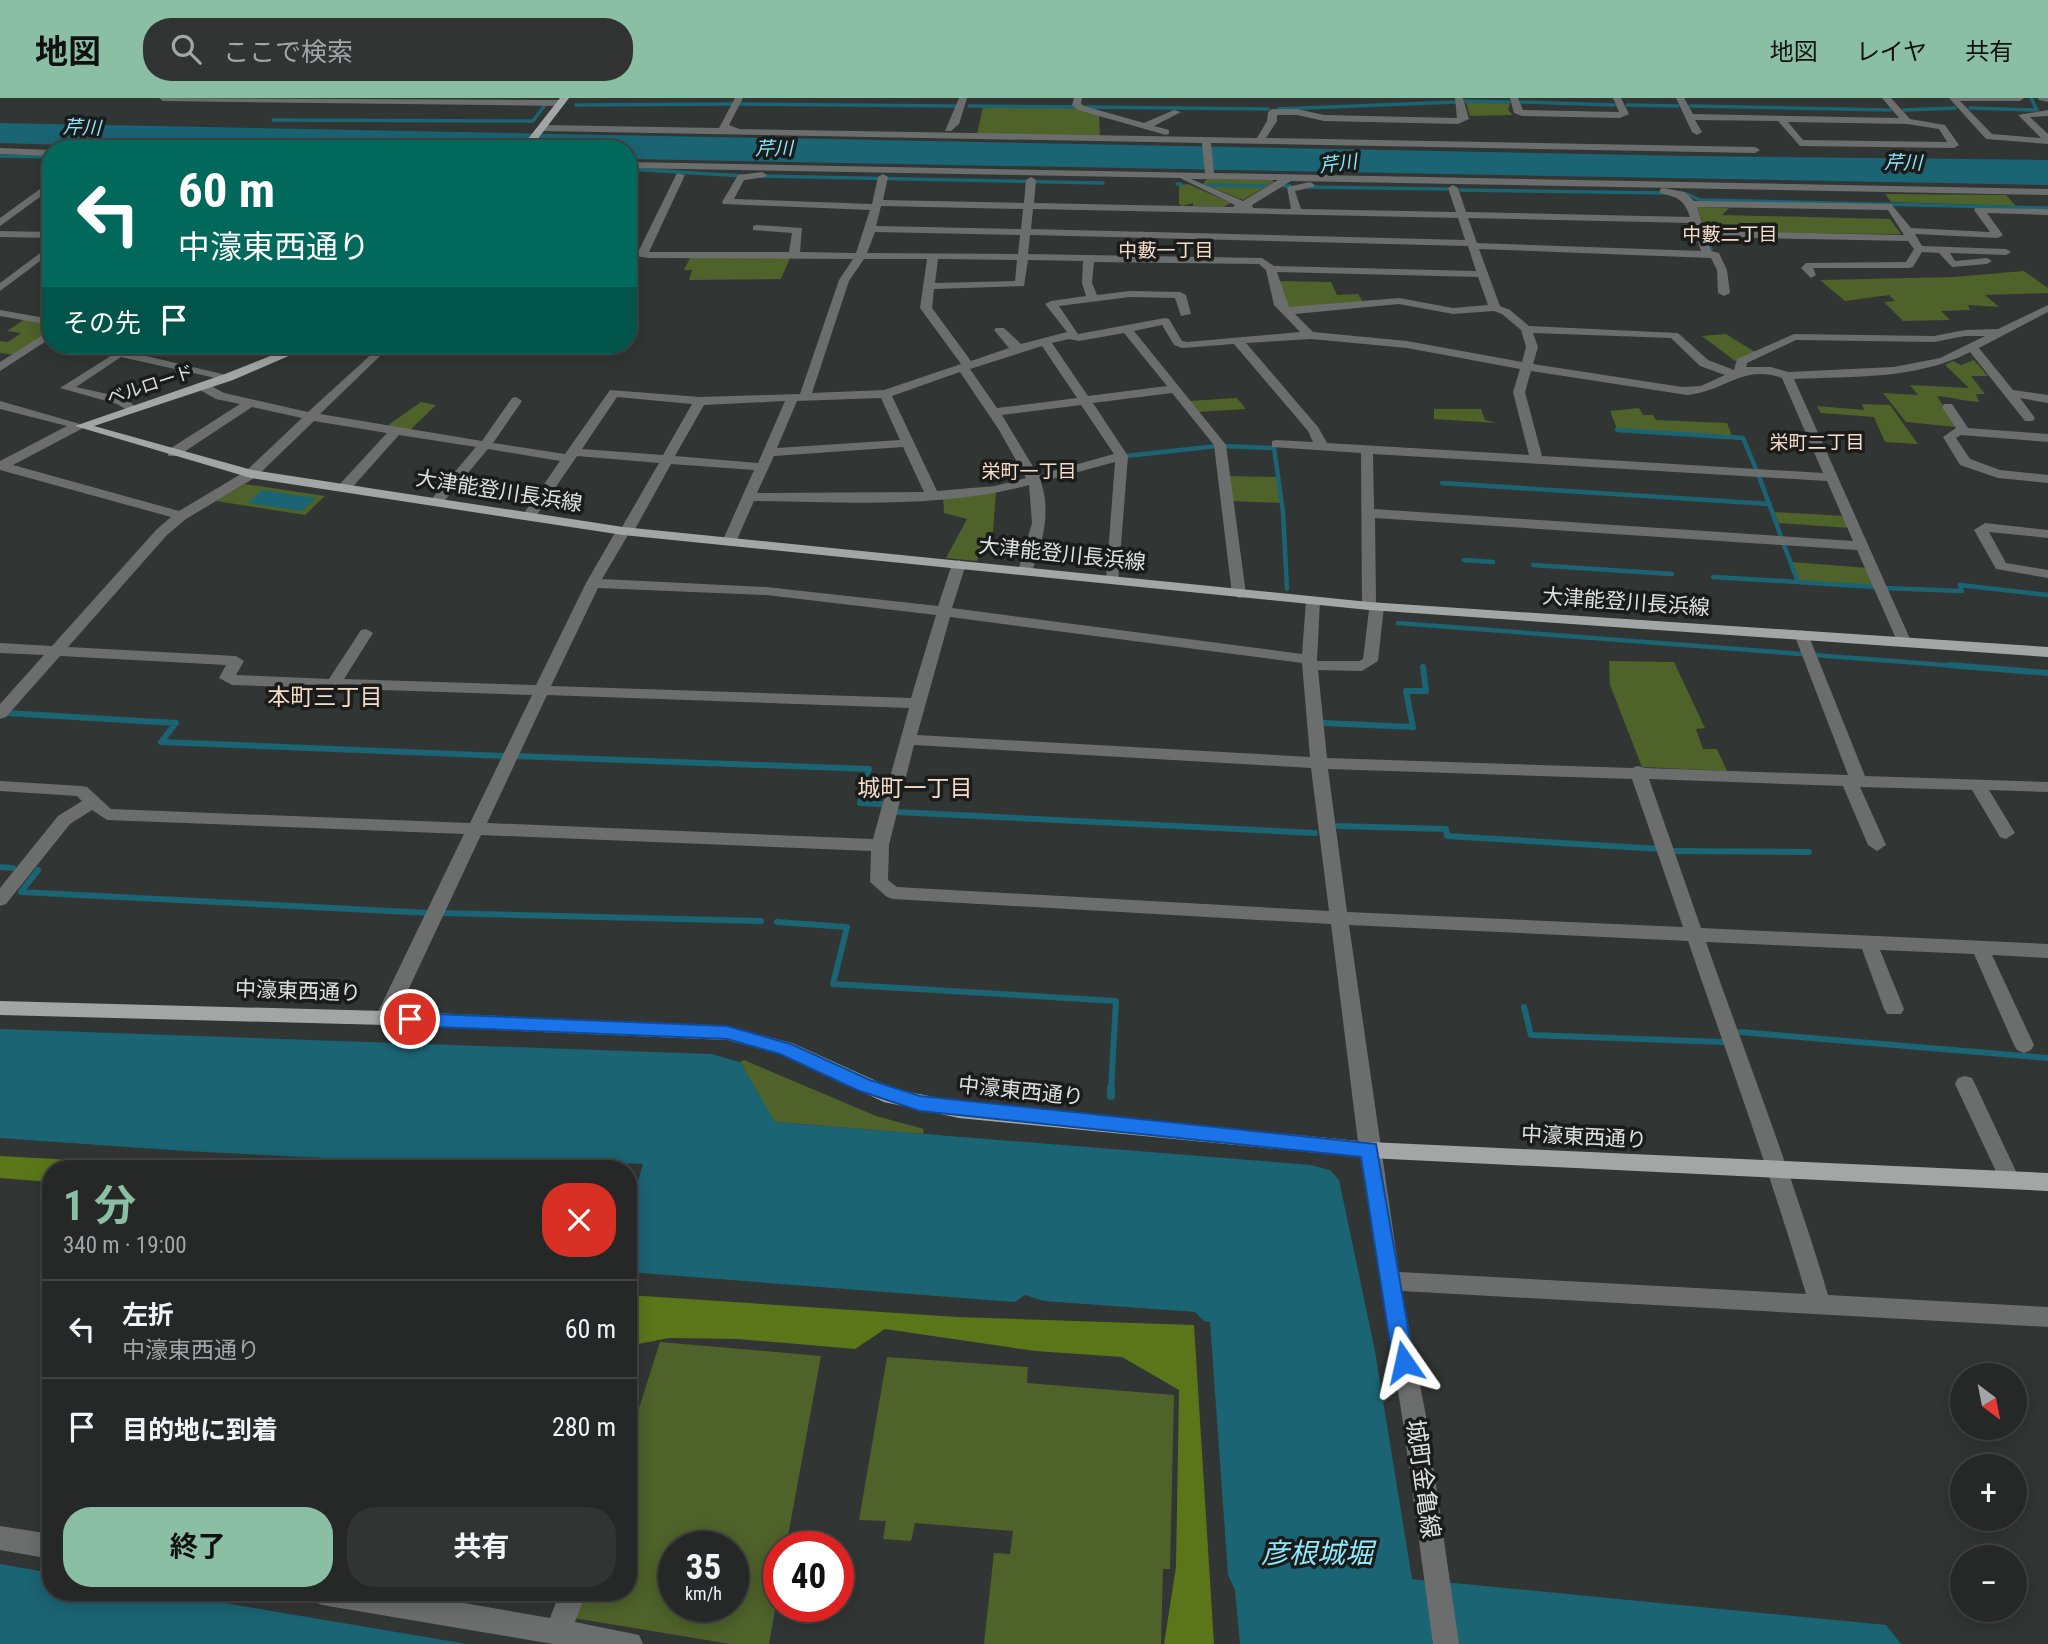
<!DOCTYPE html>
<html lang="ja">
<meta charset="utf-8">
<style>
:root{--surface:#252826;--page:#313432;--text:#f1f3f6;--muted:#a3a6a7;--line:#424443;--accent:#8abfa5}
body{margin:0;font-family:"Roboto Condensed","Noto Sans JP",sans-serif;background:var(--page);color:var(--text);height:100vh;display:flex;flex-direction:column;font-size:26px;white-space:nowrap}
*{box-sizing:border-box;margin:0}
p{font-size:23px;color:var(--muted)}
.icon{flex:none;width:38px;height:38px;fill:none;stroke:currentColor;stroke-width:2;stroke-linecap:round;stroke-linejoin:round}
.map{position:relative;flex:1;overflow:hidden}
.drawer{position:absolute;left:42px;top:1062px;width:595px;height:441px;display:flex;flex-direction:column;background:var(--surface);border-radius:28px;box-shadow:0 4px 18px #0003,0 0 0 2px var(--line)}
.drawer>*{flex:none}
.top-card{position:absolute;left:42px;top:42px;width:595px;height:214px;border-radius:28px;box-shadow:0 4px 18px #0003,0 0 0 2px var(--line);background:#00695c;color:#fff;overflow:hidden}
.needle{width:46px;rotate:148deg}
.fabs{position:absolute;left:1950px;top:1265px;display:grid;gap:14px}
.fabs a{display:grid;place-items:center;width:77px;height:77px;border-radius:50%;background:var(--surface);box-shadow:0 4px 18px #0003,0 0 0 2px var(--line);font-size:35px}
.speed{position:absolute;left:658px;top:1433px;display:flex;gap:14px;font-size:35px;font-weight:700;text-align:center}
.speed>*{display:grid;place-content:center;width:91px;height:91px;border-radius:50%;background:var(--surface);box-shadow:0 4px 18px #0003,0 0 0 2px var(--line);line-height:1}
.speed small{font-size:18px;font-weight:400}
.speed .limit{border:10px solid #d22;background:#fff;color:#111}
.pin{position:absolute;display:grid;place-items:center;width:60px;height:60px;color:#fff;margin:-30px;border:4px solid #fff;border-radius:50%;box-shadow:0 2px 7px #0007}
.me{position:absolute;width:77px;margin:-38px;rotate:349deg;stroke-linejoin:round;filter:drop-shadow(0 0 5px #0008)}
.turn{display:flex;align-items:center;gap:24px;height:147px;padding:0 21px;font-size:32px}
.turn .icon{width:91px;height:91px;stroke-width:2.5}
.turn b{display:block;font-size:49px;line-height:60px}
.then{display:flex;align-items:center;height:66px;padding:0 21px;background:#0003;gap:14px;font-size:26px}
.round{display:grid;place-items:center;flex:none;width:74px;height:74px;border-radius:28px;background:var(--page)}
.overview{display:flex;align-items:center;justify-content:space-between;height:119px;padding:0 21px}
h1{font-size:42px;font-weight:700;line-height:52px;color:var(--accent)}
.button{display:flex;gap:14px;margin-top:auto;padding:14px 21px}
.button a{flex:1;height:80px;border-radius:28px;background:var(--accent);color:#111;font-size:28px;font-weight:700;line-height:80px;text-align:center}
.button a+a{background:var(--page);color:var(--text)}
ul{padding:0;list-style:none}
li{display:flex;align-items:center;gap:21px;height:98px;padding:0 21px;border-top:2px solid var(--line)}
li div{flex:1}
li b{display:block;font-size:26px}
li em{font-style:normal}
header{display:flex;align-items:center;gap:42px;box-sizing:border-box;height:98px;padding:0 35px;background:var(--accent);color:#111}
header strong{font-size:33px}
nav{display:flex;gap:38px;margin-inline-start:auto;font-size:24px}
.search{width:490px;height:63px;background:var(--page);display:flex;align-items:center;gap:18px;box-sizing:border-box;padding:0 24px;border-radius:28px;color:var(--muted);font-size:26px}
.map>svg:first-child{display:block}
.green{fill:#4e622a;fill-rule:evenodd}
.forest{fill:#5a7619}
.water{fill:#1b6473}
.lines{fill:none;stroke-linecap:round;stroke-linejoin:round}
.stream-far3{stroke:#1b6473;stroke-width:3.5}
.stream-far2{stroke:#1b6473;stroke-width:4.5}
.stream-far1{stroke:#1b6473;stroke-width:6}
.stream{stroke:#1b6473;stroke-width:8}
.minor{fill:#6c6e6e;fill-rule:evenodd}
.major{fill:#a2a7a6;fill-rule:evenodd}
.route{fill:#1a73e8;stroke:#114b97;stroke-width:2}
.labels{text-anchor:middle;stroke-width:7;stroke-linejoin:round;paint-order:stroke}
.far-street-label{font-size:18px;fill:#dfe1e0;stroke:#1a1c1b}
.far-water-label{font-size:19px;font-style:italic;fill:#8ee8fc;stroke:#1a1c1b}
.far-neighbourhood-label{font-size:19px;fill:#f6dcc8;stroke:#1a1c1b}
.street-label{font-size:21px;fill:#dfe1e0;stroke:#1a1c1b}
.neighbourhood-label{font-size:23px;fill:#f6dcc8;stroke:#1a1c1b}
.near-street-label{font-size:24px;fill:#dfe1e0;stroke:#1a1c1b}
.near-water-label{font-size:28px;font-style:italic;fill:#8ee8fc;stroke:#1a1c1b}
</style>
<header>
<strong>地図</strong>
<div class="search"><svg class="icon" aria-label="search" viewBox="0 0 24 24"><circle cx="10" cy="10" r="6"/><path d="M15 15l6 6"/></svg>ここで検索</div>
<nav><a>地図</a><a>レイヤ</a><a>共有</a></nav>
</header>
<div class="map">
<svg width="2048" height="1546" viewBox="0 0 2048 1546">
<rect width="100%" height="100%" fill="#313533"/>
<!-- green -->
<path class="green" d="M1466 4 1510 5 1508 12 1513 17 1470 18Z
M983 9H1073L1099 17 1100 38 977 36Z
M1207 81 1272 82 1274 84 1243 102 1203 86Z
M1188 86 1231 105 1223 109 1193 108V105L1182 108 1179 106V87Z
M1885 96 2006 97 2016 108 1891 104Z
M1697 109 1729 110 1722 117 1890 121 1901 136 1752 135 1749 130H1705Z
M690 160H790L781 181 689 182 692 172H684Z
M2024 173 2048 190V195L1985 197 1999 209 1968 207 1970 212 1941 213 1950 222 1903 223 1884 204 1895 203 1889 197 1845 203 1820 182 1954 179Z
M1276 183 1331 184 1337 197 1358 196 1363 204 1288 211Z
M25 221 51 226V233L15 257 0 255V243L8 244 21 235 7 233Z
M1726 236 1755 254 1735 263 1702 238Z
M1974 262 1988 278H1971L1985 296H1976L1979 304C1963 303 1952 299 1937 298L1956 329 1906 324 1883 295 1918 297 1910 287 1969 290 1945 267 1953 263 1961 267Z
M1237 300 1246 311 1197 314 1189 303Z
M421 304 436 307 408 334 384 330Z
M1862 306 1890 307 1918 346 1885 344 1874 319 1821 315 1817 308 1864 312Z
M1639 310 1643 317H1653L1656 322 1727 325 1732 338 1617 331 1610 313Z
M1434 311H1481L1485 322 1497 325 1434 321Z
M1229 378 1278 379 1281 405 1232 403Z
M245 386 325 398 305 417 216 403Z
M996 394 993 434H988L977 463 946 460 967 421 944 415 943 396Z
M1774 414 1844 418 1850 430 1779 425Z
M1792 464 1868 470 1876 488 1799 484Z
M1609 563 1674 564 1705 630 1696 631 1703 651H1717L1727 673 1642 669 1610 587Z
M744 962 876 1018 924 1031 923 1036 774 1024 740 964Z
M660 1244 821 1258 786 1449H779V1490L769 1546H730L574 1520 582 1495 628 1494V1345ZM674 1449H733V1508H674Z
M887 1259 1028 1269 1027 1285 1174 1297 1170 1471H1163L1161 1546H984L994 1455 1010 1456 1013 1433 915 1425 911 1443 883 1441 886 1423 859 1422Z"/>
<!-- forest -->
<path class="forest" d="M0 1058 240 1071H51V1084L0 1080Z
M628 1197 957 1219 1194 1227 1214 1546H1164L1176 1469 1179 1292 1122 1259 1035 1253 885 1231 855 1251 737 1241 669 1240 628 1248Z"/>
<!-- water -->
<path class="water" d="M0 25 1691 58 2048 62V87L628 61V51H195L0 45Z
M262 392 316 400 302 413 248 405Z
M0 931 711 956 740 964 775 1024 1311 1067 1330 1072 1339 1082 1375 1253 1412 1481 1886 1527 1901 1546H1240L1235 1492 1228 1477 1210 1224 1204 1223 1195 1214 1044 1203 1025 1197 1015 1204 628 1174V1119L643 1066 623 1065 621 1062 577 1063 574 1071H550L185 1053 0 1040Z
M0 1466 51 1475V1494L165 1495 467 1546H0Z"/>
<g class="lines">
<!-- stream-far3 -->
<path class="stream-far3" d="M1465 3 1509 4
M1521 4 1614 7
M740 6 956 8
M576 7 732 6
M1627 7 1678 8
M969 8 1075 9
M1690 8 1890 12
M1083 9 1268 11
M1970 10 2037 12 2031 0
M1278 11 1456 4
M1904 12 1955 10
M273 22 533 23 545 7
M0 58 51 59
M628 71 745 78
M759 78 1103 85
M1177 86H1181
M1208 87 1265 88
M1284 88H1290
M1306 89 1447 91
M1461 92 1669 95
M1687 96 1700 102 2048 110
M1708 141 1711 151"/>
<!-- stream-far2 -->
<path class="stream-far2" d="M1617 332 1743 340 1756 371
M1223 348 1274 350 1283 414 1287 491
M1126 358 1217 348
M1758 376 1782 441
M1442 385 1770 406
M1784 447 1798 484 1875 489
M1464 462 1493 464
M1533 467 1672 476
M1713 479 1798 484
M1885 490 1962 493 1960 487 2048 497
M1398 525 1971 569"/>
<!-- stream-far1 -->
<path class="stream-far1" d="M1949 567 2048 575
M6 615 176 625 161 644 505 658
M1322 625 1413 629 1406 593H1426L1423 569
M515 658 869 671 860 705 883 706
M897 714 1315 735
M1337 728 1446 731 1447 738 1661 751
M1672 753 1809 754
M0 769 13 770
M38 772 21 794 429 815
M442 815 761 823
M777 824 847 829 833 886 1116 903 1111 992
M1524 909 1531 937 1722 944
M1740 934 2048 960"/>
<!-- stream -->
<path class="stream" d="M1111 998V990"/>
<!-- minor -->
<path class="minor" d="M159 0 561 2 565 5 561 8 163 3Z
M735 0H743L729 27 739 31 1257 40 1267 23 1268 14 1272 11H1297L1324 17 1457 20 1455 0H1463L1469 21 1458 26 1324 23 1297 17H1277V23L1266 40 1755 49 1760 52 1755 55 1211 45 1214 75 2048 91V97L1291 83 1252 107 1253 110 1291 111 1287 89 1310 84 1315 87 1313 89 1295 93 1301 111 1456 114 1448 90 1453 87 1458 90 1466 114 1690 119C1684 101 1677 99 1660 95V91L1663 90 1685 94 1694 103 1891 106 1911 130 1990 134 1974 112 1975 110 2048 111V117L1987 115 2003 137 1998 140 1915 136 1922 148 2006 151 2011 154 2006 157 1950 155 1955 163 1987 160 1992 163 1987 166 1952 169 1939 155 1922 154 1913 169 1909 170H1813L1816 177 1811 180 1801 170 1806 165 1906 164 1914 151 1908 143 1707 139 1711 153 1719 155 1727 172 1730 195 1724 198 1718 195 1717 172 1711 160 1479 151 1500 208 1510 212 1529 228 1678 235 1708 262 1734 272 1737 261 1794 236 1934 238 1965 232 1998 231 2048 207V214L1979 250 2013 292 2048 297V305L2020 300 2035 320 2033 323H2025L1970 254C1916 282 1853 278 1794 281L1911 543 1909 546H1899L1897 543 1857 452 1375 420 1376 504 1384 508 1378 563 1362 573 1318 572 1327 660 1632 670 1638 668 1645 670 1848 677 1794 536 1801 532 1808 536 1865 678 2048 684V694L1989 692 2015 735 2006 741 2000 739 1972 692 1860 689 1886 747 1877 753 1868 747 1843 688 1649 681 1701 830 2048 846V860L1992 857 2034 947 2031 952 2024 955 2017 952 2014 947 1974 856 1880 852 1904 911 1901 916H1887L1884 911 1862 851 1706 844C1747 961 1793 1078 1828 1197L2048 1209V1229L1402 1193 1426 1318 1459 1546H1433L1402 1318 1359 1052 1331 826 893 801 887 799 870 784 871 753 481 737 395 920 392 925H378L375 920 464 736 107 722 92 712 70 726 6 806 0 808V790L58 718 82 703 77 698 0 693V683L81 688 87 689 111 711 470 725 532 597 232 587 219 580 226 567 60 558 6 619 0 621V606L44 557 0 555V545L52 548 157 431 171 419 0 372V363L67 328 0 311V303L87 328 13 367 179 413 246 373 302 320 252 309 178 358H168V352L240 306 216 301 198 291V285H206L224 295 308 314 376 252 380 254V258L320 316 482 343 512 300 516 299 522 303 493 345 565 356 610 292 700 299 800 296 839 182 853 161 649 160 628 157V151L639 152 677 75 685 77 649 154H789L792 135 753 132V128L757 127 802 130 800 154 856 155 870 112 723 106 722 104 738 77 762 74 767 77 765 79 744 82 734 101 872 106 878 79 883 76 888 79 883 102 1024 105 1026 82 1031 79 1036 82 1034 105 1233 109 1235 107 1180 80 628 70V64L1205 75 1202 45 542 33 537 30 542 27 719 30ZM1191 81 1278 82 1243 103ZM881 108 1023 111 1021 131 876 128ZM1697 109 1888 112 1904 137 1705 133ZM1033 111 1458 120 1465 142 1031 131ZM1468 120 1692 125 1701 153 1477 145ZM875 134 1020 137 1018 156 867 155ZM1030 137 1468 148 1476 173 1274 168 1262 160 1028 156ZM864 161H927L920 210 961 266 884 292 812 295 849 183ZM938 161 1017 162 1015 183 935 185ZM1028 162 1083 163 1082 185 1086 198 1051 203 1045 206 1067 234 1021 246 1004 230H996L994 232 1009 250 971 263 932 210 934 191 1024 188ZM1094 164 1259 166 1266 172 1274 207 1300 234 1187 244 1182 243 1169 221 1165 220 1078 236 1059 208 1130 199 1175 200 1181 218 1191 216 1186 197 1180 194 1130 193 1097 197 1092 185ZM1277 174 1478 179 1488 207 1453 210 1399 200 1289 209ZM1399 206 1453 216 1494 213 1502 216 1521 232 1526 249 1522 264 1407 243 1313 234 1295 216ZM1162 227 1174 247 1182 250 1234 246 1308 333 1313 344 1276 342 1272 343V349L1361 355 1362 508 1369 512 1363 561 1359 563H1317L1320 503 1313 499 1306 503 1302 556 952 510 966 466 959 462 952 466 938 508 766 489 602 481 628 437 634 433 671 366 754 372 722 444 729 448 736 444 754 403C845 404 941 411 1029 387L1032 425 1018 473 1025 477 1032 473C1043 444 1051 414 1041 384L1115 364 1106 482 1113 486 1118 485 1128 358 1093 305 1172 295 1214 347 1232 496 1239 500 1244 499 1246 496 1226 347 1134 233ZM1124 235 1167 288 1088 298 1052 245 1069 241 1079 243ZM1533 235 1671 240 1700 268 1725 277 1701 288 1682 289 1533 266 1538 249ZM1965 238H1985L1940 260 1894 269 1788 274 1771 269H1746L1747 265 1796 242 1934 244ZM1311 241 1407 250 1520 271 1513 294 1529 357 1327 345 1318 329 1246 245ZM1042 248 1077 300 997 310 970 271ZM1531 273 1687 297C1725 294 1742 266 1782 280L1823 375 1542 358 1525 294ZM960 274 999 332 1026 380 995 388 937 393 892 298ZM617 299 692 306 663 357 582 351ZM881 300 900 342 777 350 797 303ZM785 303 758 365 675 358 704 307ZM1081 307 1114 356 1038 377 1002 317ZM314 323 387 335 339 387 337 390 344 394 349 393 399 337 476 349 429 404 436 408 441 407 488 351 560 363 522 418 529 422 534 421 577 358 659 365 622 429 616 433 586 485 536 587 344 581 373 535 366 531 361 532 329 581 236 577 244 563 236 558 68 549 167 437 186 421 256 379ZM903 349 924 394 757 395 774 358ZM1373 356 1827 383 1853 443 1374 411ZM598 490 766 497 936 517 911 600 551 588ZM950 519 1302 565 1310 659 917 637ZM547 597 909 610 873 741 487 725ZM914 647 1311 670 1329 813 897 789 888 782 889 747ZM1328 671 1632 681 1683 829 1347 814ZM1349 827 1688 843C1728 960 1771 1077 1806 1196L1399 1174Z
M959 0H967L959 26 951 33H945Z
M1074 0H1082L1081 6 1084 8 1144 25 1174 12 1181 14 1154 28 1169 32V36L1166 37 1078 12 1072 7Z
M1510 0H1518L1523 12 1619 14 1613 0H1621L1629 16 1620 20 1522 18 1514 15Z
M1676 0H1684L1693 16 1899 20 1882 0H1891L1910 21 1945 27 1959 47 1954 50 1800 48 1778 23 1695 22 1702 34 1697 37 1692 34ZM1788 24 1907 26 1939 31 1947 44 1803 42Z
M1949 0H2024L2020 3H1960L1992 36 2041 40 2018 17 2048 12V18L2030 19 2048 36V46L1986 41Z
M2038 0H2048V4L2039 2Z
M0 50 51 52V58L0 56Z
M51 83V91L0 128V120Z
M0 133 51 134V140L0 139Z
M51 147V155L0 193V185Z
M0 212 51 221V227L0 218Z
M51 232V240L0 273V264Z
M128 247 133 250 129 254 235 279 229 283 121 259 76 289 125 300 138 311 132 315 117 306 60 290Z
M1944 306H1952L1968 330 2048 336V344L1961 337 1956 340 1970 361 2000 372 2048 377V385L1998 380 1960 367 1943 339 1956 330 1942 309Z
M1985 425 2048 432V440L1989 434 2006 465 2048 472V480L1996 471 1974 432Z
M1965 978 1972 980 1975 986 2020 1082 2017 1088 2010 1091 2003 1088 2000 1082 1955 986 1958 980Z
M0 1428 51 1436V1461L0 1452Z
M309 1494H401L550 1520 560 1494H586L575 1524 639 1537 643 1546H553L322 1507 313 1503Z"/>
<!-- major -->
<path class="major" d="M560 0H569L530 51H520Z
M298 247H314L233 282 94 328 252 372 623 429 1369 504 2048 549V559L1369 512 623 437 251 380 75 328 225 276Z
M0 903 385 913 727 928 792 945 894 991 959 1004 1369 1044 2048 1075V1093L1369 1060 959 1020 884 1004 780 956 727 942 385 927 0 917Z"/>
</g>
<!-- route -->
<path class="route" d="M410 915 727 928 791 946 870 982 920 998 1376 1046 1414 1264 1411 1271 1404 1273 1396 1271 1393 1264 1361 1059 920 1013 857 992 780 956 727 941 410 928 401 921Z"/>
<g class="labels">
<!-- far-street labels -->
<g class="far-street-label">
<text transform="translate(150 287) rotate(-18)" y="6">ベルロード</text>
</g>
<!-- far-water labels -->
<g class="far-water-label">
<text transform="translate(82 29) rotate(2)" y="7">芹川</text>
<text transform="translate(774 50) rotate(-1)" y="7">芹川</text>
<text transform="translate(1903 64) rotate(1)" y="7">芹川</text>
<text transform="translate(1338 65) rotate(-7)" y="7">芹川</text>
</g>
<!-- far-neighbourhood labels -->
<g class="far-neighbourhood-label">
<text x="1730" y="143">中藪二丁目</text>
<text x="1166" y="159">中藪一丁目</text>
<text x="1817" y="351">栄町二丁目</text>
<text x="1029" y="380">栄町一丁目</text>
</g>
<!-- street labels -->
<g class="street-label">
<text transform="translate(499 393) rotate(9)" y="7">大津能登川長浜線</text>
<text transform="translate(1062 456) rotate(6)" y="7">大津能登川長浜線</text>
<text transform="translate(1626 504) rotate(4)" y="7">大津能登川長浜線</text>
<text transform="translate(298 893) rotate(2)" y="7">中濠東西通り</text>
<text transform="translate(1021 993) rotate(6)" y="7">中濠東西通り</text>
<text transform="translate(1584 1039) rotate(3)" y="7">中濠東西通り</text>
</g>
<!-- neighbourhood labels -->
<g class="neighbourhood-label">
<text x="325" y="607">本町三丁目</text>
<text x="915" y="698">城町一丁目</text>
</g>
<!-- near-street labels -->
<g class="near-street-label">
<text transform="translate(1423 1381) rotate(82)" y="8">城町金亀線</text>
</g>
<!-- near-water labels -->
<g class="near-water-label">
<text x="1317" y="1465">彦根城堀</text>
</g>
</g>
</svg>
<div class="fabs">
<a><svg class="needle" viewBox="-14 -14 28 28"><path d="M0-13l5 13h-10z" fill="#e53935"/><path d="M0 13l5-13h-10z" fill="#a3a6a7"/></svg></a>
<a>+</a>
<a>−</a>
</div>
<div class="speed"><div>35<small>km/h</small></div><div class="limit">40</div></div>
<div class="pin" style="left:410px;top:921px;background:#d93025"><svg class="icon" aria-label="arrive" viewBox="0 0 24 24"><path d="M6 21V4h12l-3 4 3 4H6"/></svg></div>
<svg class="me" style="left:1404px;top:1264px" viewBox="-20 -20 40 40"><path d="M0-17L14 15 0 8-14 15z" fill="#1a73e8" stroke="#fff" stroke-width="4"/></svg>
<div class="top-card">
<div class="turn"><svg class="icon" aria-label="left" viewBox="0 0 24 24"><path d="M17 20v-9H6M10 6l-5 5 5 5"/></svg><div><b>60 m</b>中濠東西通り</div></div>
<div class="then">その先<svg class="icon" aria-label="arrive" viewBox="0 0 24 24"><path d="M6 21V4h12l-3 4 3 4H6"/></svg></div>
</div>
<section class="drawer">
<div class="overview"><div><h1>1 分</h1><p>340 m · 19:00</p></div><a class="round" style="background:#d93025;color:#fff"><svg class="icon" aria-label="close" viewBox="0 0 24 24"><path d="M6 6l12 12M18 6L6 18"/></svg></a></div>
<ul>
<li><svg class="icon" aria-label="left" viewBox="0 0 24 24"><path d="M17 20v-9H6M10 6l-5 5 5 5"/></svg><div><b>左折</b><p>中濠東西通り</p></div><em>60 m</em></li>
<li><svg class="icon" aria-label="arrive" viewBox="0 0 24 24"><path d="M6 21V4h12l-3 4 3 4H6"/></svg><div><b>目的地に到着</b></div><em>280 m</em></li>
</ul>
<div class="button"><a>終了</a><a>共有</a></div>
</section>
</div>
